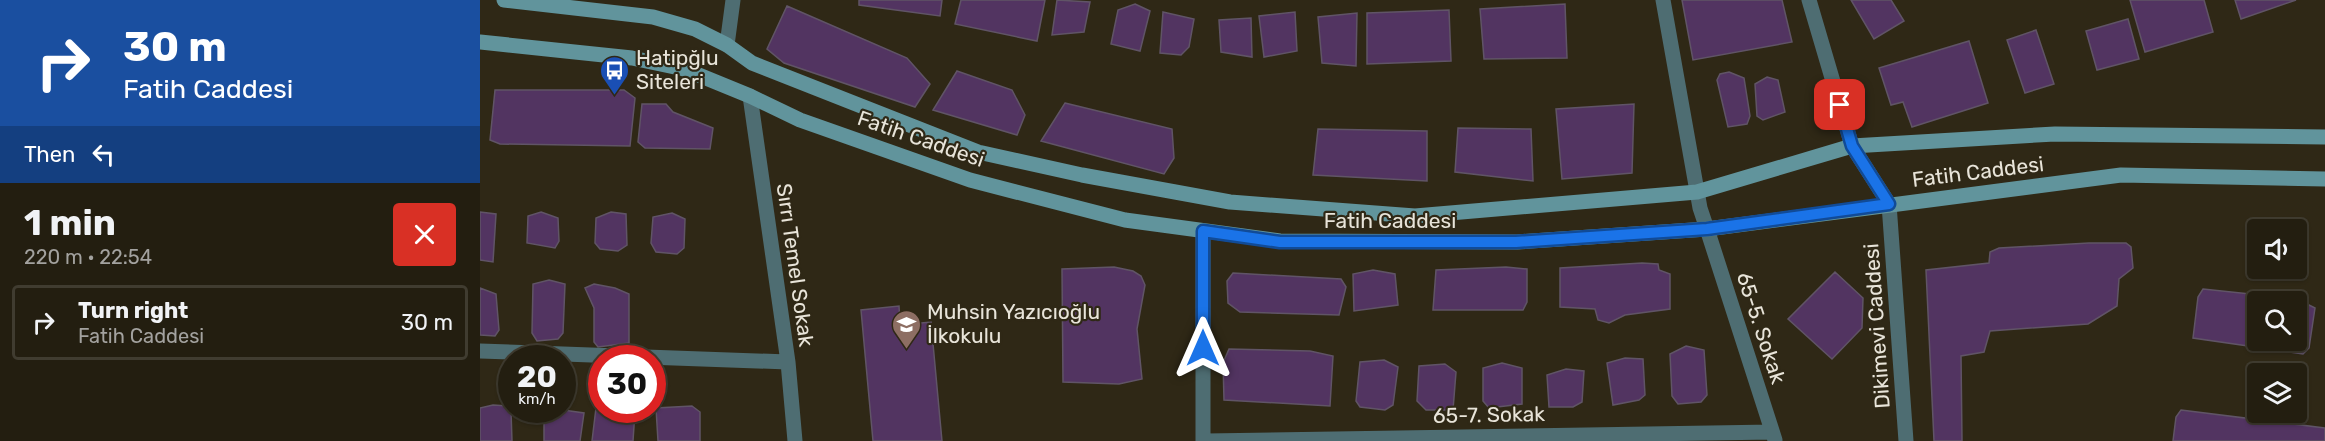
<!DOCTYPE html>
<meta charset="utf-8">
<style>
:root{--surface:#231e10;--page:#2b2719;--text:#f1f3f6;--muted:#a3a29f;--line:#403c30}
body{margin:0;font-family:Rubik,sans-serif;background:var(--page);color:var(--text);height:100vh;display:flex;flex-direction:column;font-size:22px;white-space:nowrap}
*{box-sizing:border-box;margin:0}
p{font-size:20px;color:var(--muted)}
.icon{flex:none;width:33px;height:33px;fill:none;stroke:currentColor;stroke-width:2;stroke-linecap:round;stroke-linejoin:round}
.map{position:relative;flex:1;overflow:hidden}
.drawer{display:flex;flex-direction:column;background:var(--surface);width:480px}
.drawer>*{flex:none}
.top-card{background:#1a4fa0;color:#fff;overflow:hidden}
.buttons{position:absolute;left:1767px;top:219px;display:grid;gap:12px}
.buttons a{display:grid;place-items:center;width:60px;height:60px;border-radius:6px;background:var(--surface);box-shadow:0 2px 4px #0004,0 0 0 2px var(--line);font-size:30px}
.speed{position:absolute;left:18px;top:345px;display:flex;gap:12px;font-size:30px;font-weight:700;text-align:center}
.speed>*{display:grid;place-content:center;width:78px;height:78px;border-radius:50%;background:var(--surface);box-shadow:0 2px 4px #0004,0 0 0 2px var(--line);line-height:1}
.speed small{font-size:15px;font-weight:400}
.speed .limit{border:9px solid #d22;background:#fff;color:#111}
.pin{position:absolute;display:grid;place-items:center;width:51px;height:51px;color:#fff;margin:-26px;border-radius:12px;box-shadow:0 3px 9px #0006}
.me{position:absolute;width:66px;margin:-33px;rotate:0deg;stroke-linejoin:round;filter:drop-shadow(0 0 4px #0008)}
.turn{display:flex;align-items:center;gap:21px;height:126px;padding:0 24px;font-size:27px}
.turn .icon{width:78px;height:78px;stroke-width:2.5}
.turn b{display:block;font-size:42px;line-height:51px}
.then{display:flex;align-items:center;height:57px;padding:0 24px;background:#0003;gap:12px;font-size:22px}
.round{display:grid;place-items:center;flex:none;width:63px;height:63px;border-radius:6px;background:var(--page)}
.head{display:flex;align-items:center;justify-content:space-between;height:102px;padding:0 24px}
h1{font-size:36px;font-weight:700;line-height:45px}
ul{padding:0;list-style:none}
li{display:flex;align-items:center;gap:18px;height:75px;margin:0 12px 9px;padding:0 12px;border:3px solid var(--line);border-radius:6px}
li div{flex:1}
li b{display:block;font-size:22px}
li em{font-style:normal}
main{display:flex;flex:1;min-height:0}
.map>svg:first-child{display:block}
.building{fill:#523461;stroke:#605466;stroke-width:1.5;fill-rule:evenodd}
.lines{fill:none;stroke-linecap:round;stroke-linejoin:round}
.minor{stroke:#4e6d72;stroke-width:15}
.tertiary{stroke:#4e6d72;stroke-width:15}
.secondary{stroke:#61949c;stroke-width:15}
.route-casing{stroke:#114b97;stroke-width:15}
.route{stroke:#1a73e8;stroke-width:10}
.labels{text-anchor:middle;stroke-width:4.5;stroke-linejoin:round;paint-order:stroke}
.poi-label{font-size:21px;fill:#e8e4d9;stroke:#2f2816;text-anchor:start}
.street-label{font-size:21px;fill:#e8e4d9;stroke:#2f2816}
</style>
<main>
<section class="drawer">
<div class="top-card">
<div class="turn"><svg class="icon" aria-label="right" viewBox="0 0 24 24"><path d="M7 20v-9h11M14 6l5 5-5 5"/></svg><div><b>30 m</b>Fatih Caddesi</div></div>
<div class="then">Then<svg class="icon" aria-label="left" viewBox="0 0 24 24"><path d="M17 20v-9H6M10 6l-5 5 5 5"/></svg></div>
</div>
<div class="head"><div><h1>1 min</h1><p>220 m · 22:54</p></div><a class="round" style="background:#d93025;color:#fff"><svg class="icon" aria-label="close" viewBox="0 0 24 24"><path d="M6 6l12 12M18 6L6 18"/></svg></a></div>
<ul>
<li><svg class="icon" aria-label="right" viewBox="0 0 24 24"><path d="M7 20v-9h11M14 6l5 5-5 5"/></svg><div><b>Turn right</b><p>Fatih Caddesi</p></div><em>30 m</em></li>
</ul>
</section>
<div class="map">
<svg width="1845" height="441" viewBox="0 0 1845 441">
<rect width="100%" height="100%" fill="#2f2816"/>
<!-- building -->
<path class="building" d="M379 0H462L460 16 379 5Z
M481 0H565L557 41 475 24Z
M577 0 610 2 604 32 572 35Z
M1202 0H1302L1312 42 1213 60Z
M1371 0H1411L1424 21 1394 39Z
M1650 0H1724L1733 32 1665 52Z
M1755 0H1816L1761 19Z
M655 4 670 11 660 51 631 44 638 10Z
M1085 4 1087 58 1004 59 1000 9Z
M307 6 427 58 450 84 435 107 304 63 287 49Z
M969 10 971 61 887 64V13Z
M683 12 714 19 709 47 701 55 680 53Z
M815 12 817 51 784 57 779 16Z
M877 13 876 66 842 63 838 17Z
M771 18 772 57 741 52 739 20Z
M1648 19 1659 59 1617 70 1606 31Z
M1556 30 1574 84 1545 93 1527 40Z
M1489 41 1508 103 1432 127 1423 102 1411 105 1399 68Z
M477 71 532 90 545 115 537 135 453 110Z
M1249 72 1264 78 1270 116 1267 124 1248 127 1237 80 1240 74Z
M1287 77 1298 80 1305 112 1283 120 1277 116 1275 84Z
M15 90H144L155 98 150 146 20 144 10 140Z
M585 103 692 129 694 158 684 174 561 141Z
M162 104H186L193 112 233 128 230 149 165 148 158 142Z
M1154 104 1152 173 1082 179 1076 109Z
M978 128 1051 129 1053 181 975 172Z
M838 129 947 131V181L833 175Z
M0 212 16 214 13 262 0 260Z
M61 212 78 218 79 241 75 248 47 243 48 216Z
M131 212 146 214 147 245 138 251 120 249 115 243 116 218Z
M192 213 205 219 204 248 197 254 176 252 171 243 173 217Z
M1609 243H1646L1651 247 1653 268 1639 279 1637 306 1608 324 1510 331 1504 352 1481 356 1482 441H1454L1446 270 1509 263 1510 252 1519 248Z
M1162 263 1178 264 1179 270 1190 274V309L1145 315 1129 323 1118 320 1115 309 1080 307V268Z
M634 267 653 271 661 276 665 285 657 329 662 379 639 384 583 382 582 269Z
M1026 267 1047 269V302L1043 310H953L956 270Z
M893 270 915 274 918 305 874 311 873 274Z
M1355 272 1383 298 1382 328 1352 359 1308 319Z
M753 273 861 279 866 287 859 315 760 312 748 303 747 281Z
M69 280 85 284 83 333 78 339 57 341 52 333 53 284Z
M114 284 135 288 149 294V343L118 347 114 342V308L105 288Z
M0 288 16 294 19 330 15 336 0 335Z
M1723 289 1817 299 1835 308 1829 348 1823 354 1713 338 1718 297ZM1778 302H1816V340H1778Z
M419 306 420 325 451 322 462 441H393L381 310Z
M1206 346 1224 350 1227 395 1221 402 1198 404 1192 396 1190 354Z
M749 349 830 351 853 356 850 406 744 400 743 363Z
M1145 358 1163 359 1165 395 1159 400 1133 405 1127 363Z
M904 360 918 367 913 405 905 410 880 407 876 401 880 362Z
M1022 363 1042 368V404L1009 408 1003 401V368Z
M965 364 976 372 973 410H946L937 401 939 366Z
M1086 369 1104 371 1102 402 1093 407H1069L1067 375Z
M13 405 28 406 31 411 32 441H0V408Z
M212 406 220 412V441H178L176 408Z
M122 407V410L155 411 153 441H112L116 408Z
M83 410 104 413 100 441H64V415Z
M1701 410 1845 428V441H1693L1696 417Z"/>
<g class="lines">
<!-- minor -->
<path class="minor" d="M247 45 253 0
M270 96 308 362 315 441
M1227 229 1295 440
M723 231V441
M0 351 308 362
M726 441 1292 432"/>
<!-- tertiary -->
<path class="tertiary" d="M1183 0 1220 208 1227 229
M1329 0 1372 146 1409 204 1426 441"/>
<!-- secondary -->
<path class="secondary" d="M24 0 173 17 215 29 247 45 272 63 498 152 602 175 750 202 935 216 1217 192 1372 146 1575 134 1845 137
M0 42 152 58 204 69 270 96 320 120 490 180 645 220 800 241 1037 242 1227 229 1641 175 1845 179"/>
</g>
<g class="lines">
<defs>
<path id="route" d="M723 348V231L800 242H1036L1227 229 1409 204 1372 146 1360 105"/>
</defs>
<!-- route casing -->
<use href="#route" class="route-casing"/>
<!-- route -->
<use href="#route" class="route"/>
</g>
<!-- icons -->
<defs>
<symbol id="bus-pin" viewBox="-11 -11 22 30"><path d="M0 17L-7.5 6A9.5 9.5 0 1 1 7.5 6Z" fill="#1a4fb4" stroke="#2f2816"/><path d="M-5-6H5V4H4V6H2V4H-2V6H-4V4H-5ZM-3.5-4V0h7V-4ZM-3.5 1.2v1.5H-2V1.2ZM2 1.2v1.5H3.5V1.2Z" fill="#fff"/></symbol>
<symbol id="school-pin" viewBox="-11 -11 22 30"><path d="M0 17L-7.5 6A9.5 9.5 0 1 1 7.5 6Z" fill="#8d6e63" stroke="#2f2816"/><path d="M0-5L7-2L0 1L-7-2ZM-4 1L0 2.5L4 1V4Q0 6-4 4Z" fill="#fff"/></symbol>
</defs>
<g fill-rule="evenodd">
<use href="#bus-pin" x="118" y="54" width="33" height="45"/>
<use href="#school-pin" x="410" y="308" width="33" height="45"/>
</g>
<g class="labels">
<!-- poi labels -->
<g class="poi-label">
<text x="156" y="65">Hatipğlu<tspan x="156" dy="24">Siteleri</tspan></text>
<text x="447" y="319">Muhsin Yazıcıoğlu<tspan x="447" dy="24">İlkokulu</tspan></text>
</g>
<!-- street labels -->
<g class="street-label">
<text transform="translate(441 139) rotate(19)" y="7">Fatih Caddesi</text>
<text transform="translate(1498 172) rotate(-7)" y="7">Fatih Caddesi</text>
<text x="910" y="228">Fatih Caddesi</text>
<text transform="translate(315 265) rotate(82)" y="7">Sırrı Temel Sokak</text>
<text transform="translate(1397 326) rotate(-94)" y="7">Dikimevi Caddesi</text>
<text transform="translate(1281 328) rotate(72)" y="7">65-5. Sokak</text>
<text transform="translate(1009 415) rotate(-1)" y="7">65-7. Sokak</text>
</g>
</g>
</svg>
<div class="buttons">
<a><svg class="icon" aria-label="sound" viewBox="0 0 24 24"><path d="M4 9h4l5-4v14l-5-4H4zM17 9q2 3 0 6"/></svg></a>
<a><svg class="icon" aria-label="search" viewBox="0 0 24 24"><circle cx="10" cy="10" r="6"/><path d="M15 15l6 6"/></svg></a>
<a><svg class="icon" aria-label="layers" viewBox="0 0 24 24"><path d="M12 4l9 5-9 5-9-5zM3 14l9 5 9-5"/></svg></a>
</div>
<div class="speed"><div>20<small>km/h</small></div><div class="limit">30</div></div>
<div class="pin" style="left:1360px;top:105px;background:#d93025"><svg class="icon" aria-label="arrive" viewBox="0 0 24 24"><path d="M6 21V4h12l-3 4 3 4H6"/></svg></div>
<svg class="me" style="left:723px;top:348px" viewBox="-20 -20 40 40"><path d="M0-17L14 15 0 8-14 15z" fill="#1a73e8" stroke="#fff" stroke-width="4"/></svg>
</div>
</main>
